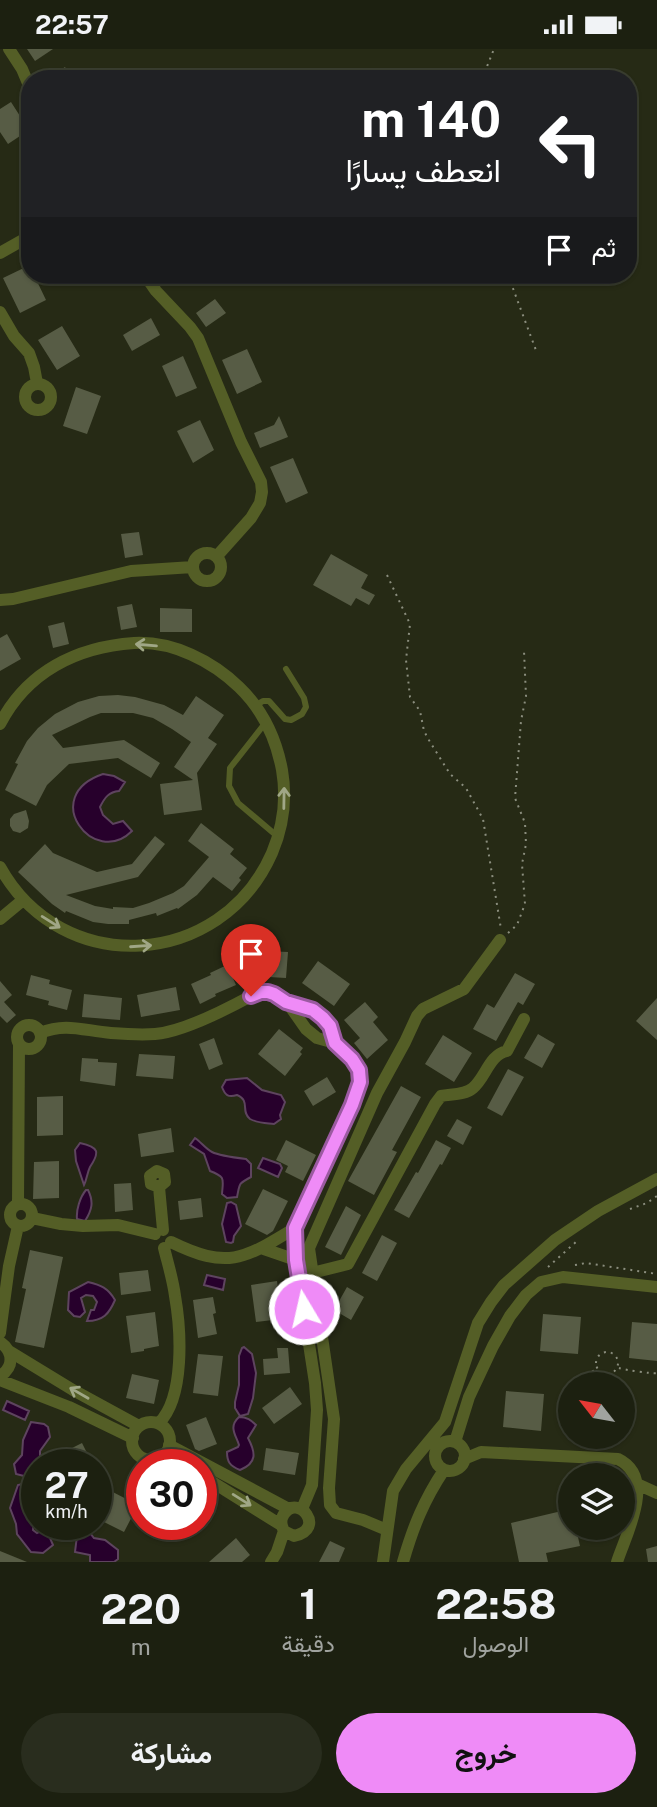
<!DOCTYPE html>
<html lang="ar">
<meta charset="utf-8">
<style>
:root{--surface:#1c2010;--page:#292d1e;--text:#f1f3f6;--muted:#a0a39f;--line:#3a3e30;--accent:#ef8bf7}
body{margin:0;font-family:"Public Sans",Vazirmatn,sans-serif;background:var(--page);color:var(--text);direction:rtl;height:100vh;display:flex;flex-direction:column;font-size:26px;white-space:nowrap}
*{box-sizing:border-box;margin:0}
p{font-size:23px;color:var(--muted)}
.icon{flex:none;width:38px;height:38px;fill:none;stroke:currentColor;stroke-width:2;stroke-linecap:round;stroke-linejoin:round}
.map{position:relative;height:1513px;overflow:hidden;direction:ltr}
.side{display:flex;flex-direction:column;background:var(--surface);flex:1}
.side>*{flex:none}
.banner{position:absolute;left:21px;top:21px;width:616px;height:214px;border-radius:28px;box-shadow:0 2px 5px #0004,0 0 0 2px var(--line);direction:rtl;background:#202124;color:#fff;overflow:hidden}
.needle{width:46px;rotate:301deg}
.tools{position:absolute;left:558px;top:1323px;display:grid;gap:14px}
.tools a{display:grid;place-items:center;width:77px;height:77px;border-radius:50%;background:var(--surface);box-shadow:0 2px 5px #0004,0 0 0 2px var(--line);font-size:35px}
.speed{position:absolute;left:21px;top:1400px;display:flex;gap:14px;font-size:35px;font-weight:700;text-align:center}
.speed>*{display:grid;place-content:center;width:91px;height:91px;border-radius:50%;background:var(--surface);box-shadow:0 2px 5px #0004,0 0 0 2px var(--line);line-height:1}
.speed small{font-size:18px;font-weight:400}
.speed .limit{border:10px solid #d22;background:#fff;color:#111}
.pin{position:absolute;display:grid;place-items:center;width:60px;height:60px;color:#fff;margin:-72px -30px;border-radius:50% 50% 50% 0;rotate:-45deg;box-shadow:0 0 7px #0007}
.pin .icon{rotate:45deg}
.me{position:absolute;width:77px;margin:-38px;rotate:351deg;stroke-linejoin:round;filter:drop-shadow(0 0 5px #0008)}
.turn{display:flex;align-items:center;gap:24px;height:147px;padding:0 21px;font-size:32px}
.turn .icon{width:91px;height:91px;stroke-width:2.5}
.turn b{display:block;font-size:49px;line-height:60px}
.then{display:flex;align-items:center;height:66px;padding:0 21px;background:#0003;gap:14px;font-size:26px}
.eta{display:flex;justify-content:space-evenly;align-items:center;height:119px;text-align:center}
.eta b{font-size:42px;font-weight:700;line-height:49px}
.button{display:flex;gap:14px;margin-top:auto;padding:14px 21px}
.button a{flex:1;height:80px;border-radius:42px;background:var(--accent);color:#111;font-size:28px;font-weight:700;line-height:80px;text-align:center}
.button a+a{background:var(--page);color:var(--text)}
.status{display:flex;justify-content:space-between;align-items:center;height:49px;padding:0 35px;background:var(--surface);direction:ltr}
.status svg{height:19px;fill:currentColor}
.map>svg:first-child{display:block}
.water{fill:#27002c;stroke:#5e445f;stroke-width:2}
.building{fill:#575c45}
.lines{fill:none;stroke-linecap:round;stroke-linejoin:round}
.path{stroke:#8b8e7e;stroke-width:2;stroke-dasharray:2 5;stroke-linecap:butt}
.lane{stroke:#545e26;stroke-width:6}
.street{stroke:#545e26;stroke-width:12}
.oneway{stroke:#a0a786}
.route-casing{stroke:#9b5aa1;stroke-width:18}
.route{stroke:#ef8bf7;stroke-width:12}
</style>
<div class="status"><b>22:57</b><svg viewBox="0 0 49 12"><path d="M0 12V9h3v3zM5 12V6h3v6zM10 12V3h3v9zM15 12V0h3v12zM26 1h20v11H26zM47 4h2v5h-2z"/></svg></div>
<div class="map">
<svg width="657" height="1513" viewBox="0 0 657 1513">
<rect width="100%" height="100%" fill="#262a15"/>
<!-- water -->
<path class="water" d="M103 725 114 727 125 733 119 742C109 743 105 748 100 758L103 766 113 775 123 772 132 782C94 820 38 747 103 725Z
M247 1029 262 1041 281 1046 285 1053 280 1066 281 1070 274 1075C266 1074 257 1074 250 1070 240 1062 251 1052 237 1046 228 1049 225 1046 222 1038L226 1031Z
M195 1089C201 1093 206 1100 212 1103 218 1106 238 1109 246 1110L251 1115V1128C238 1135 240 1134 237 1148L227 1149 222 1145C223 1130 226 1128 210 1122L204 1105 190 1096Z
M80 1094C99 1098 100 1103 90 1118 87 1124 87 1130 84 1136L76 1112 75 1101Z
M263 1109 280 1115 282 1119 278 1128 258 1119Z
M86 1141H88C94 1153 92 1161 85 1172L77 1170C76 1161 80 1148 86 1141Z
M231 1153 236 1156 241 1177 234 1187 233 1193 231 1194 226 1193 222 1175 227 1154Z
M207 1226 225 1230 223 1241 204 1236Z
M88 1233C101 1236 108 1239 115 1251 109 1265 103 1272 87 1272L91 1261H94L97 1253 93 1247 86 1246 81 1249 85 1263 80 1268 74 1267 68 1261 69 1243Z
M244 1298 252 1305 256 1324 253 1349 248 1365 240 1367 235 1359V1353L239 1336V1307L242 1299Z
M7 1352 29 1362 25 1371 3 1361Z
M239 1368C247 1368 251 1371 256 1376L248 1389C256 1404 257 1414 240 1421 230 1417 227 1413 227 1403L238 1398 239 1396C236 1386 228 1378 239 1368Z
M31 1373 44 1375 48 1378 50 1388 40 1402V1416H37V1422L32 1429 16 1425 14 1415 22 1406 23 1391Z
M26 1434 37 1435V1453L34 1458 37 1461C37 1469 33 1474 33 1481L37 1484 43 1481 47 1482 53 1496 43 1504 31 1503 17 1485 16 1475 10 1459 18 1436Z
M52 1475H80L86 1479 94 1489 105 1491 118 1501V1510L114 1513H90V1506L75 1503 77 1487C67 1485 60 1483 52 1475Z"/>
<!-- building -->
<path class="building" d="M27 0H53L35 12Z
M65 18 72 30H47Z
M11 53 29 81 8 95 0 83V60Z
M30 216V226H34L46 251 20 264 3 229Z
M88 226H115L95 237Z
M215 250 226 264 206 278 196 264Z
M151 269 160 286 132 302 123 286Z
M62 277 80 307 57 321 38 291Z
M247 300 262 333 237 345 222 311Z
M183 307 197 339 176 348 162 317Z
M76 338 101 347 87 385 63 377Z
M279 367 288 388 260 399 254 384 274 376Z
M200 371 214 401 193 414 177 382Z
M293 409 308 444 286 454 270 418Z
M139 483 143 506 125 509 121 485Z
M331 505 368 526 361 539 375 546 369 556 356 549 351 557 313 536Z
M132 555 137 578 121 581 117 558Z
M160 559 192 560V583H160Z
M64 573 69 595 53 599 48 577Z
M7 585 21 610 0 622V589Z
M118 646 135 648 164 656 183 666 196 647 224 666 208 689 217 695 197 724 202 761 164 766 160 735 193 731 174 718 191 693 172 680 153 669 133 664H101L90 668 52 686 63 699 124 691 160 714 151 729 118 709 69 715 47 736 36 757 5 741 18 715 15 714 27 692 38 679 55 665 78 653 99 647Z
M26 761 29 772 28 779 20 784 13 782 10 777V770L14 765Z
M201 774 234 800 230 805 247 819 239 829 241 831 232 842 213 828 197 846 178 860 177 859 157 867 156 864 129 871V875H108L93 873 66 862 65 864 52 855 18 823 45 795 53 804 97 823 132 815 155 787 165 795 138 828 66 846 95 857 113 860V858L133 859 149 854 173 844 184 837 209 808 188 792Z
M249 897 267 898 266 902 288 903 286 929 269 928V924L247 923Z
M318 912 350 935 334 957 302 934Z
M227 916 236 936 215 945 216 947 200 955 191 935 211 926 210 924Z
M515 924 535 935 523 956 518 953 496 992 473 980 487 955 494 959Z
M31 926 50 931 49 935 72 941 67 961 48 956 49 952 26 946Z
M0 932 12 946 4 953 16 966 7 974 0 967Z
M176 938 180 961 141 968 137 946Z
M84 945 122 949 120 971 82 968Z
M657 949V991L636 972Z
M365 953 378 968 373 973 388 991 367 1010 354 994 360 989 344 971Z
M279 980 303 999 300 1003 302 1005 285 1027 258 1005Z
M538 985 555 995 542 1019 524 1009Z
M443 986 472 1004 454 1033 425 1015Z
M214 989 223 1015 209 1021 199 995Z
M139 1005 175 1007 173 1030 136 1027Z
M82 1009 98 1010V1013L117 1014 115 1037 80 1032Z
M508 1020 524 1028 502 1067 487 1059Z
M327 1028 336 1043 313 1057 304 1042Z
M401 1037 421 1048 392 1101 397 1103 374 1146 348 1132Z
M63 1047V1086L37 1087V1048Z
M457 1070 472 1078 463 1096 447 1087Z
M171 1079 174 1103 141 1108 138 1085Z
M286 1091 316 1106 303 1132 285 1123 288 1117 276 1111Z
M436 1091 451 1099 442 1116 440 1115 409 1169 394 1161 416 1123 418 1124Z
M59 1112V1149L33 1150 34 1113Z
M131 1134 133 1161 115 1163 114 1135Z
M263 1140 288 1152 273 1182 267 1186 245 1175Z
M201 1149 203 1168 180 1171 178 1152Z
M346 1157 361 1166 341 1206 325 1198Z
M382 1186 397 1194 377 1232 362 1224Z
M30 1201 63 1208 44 1299 15 1293 26 1240 22 1239Z
M148 1221 151 1242 121 1246 119 1224Z
M277 1232 281 1262 272 1264 273 1271 256 1273 251 1236Z
M347 1238 364 1248 351 1271 334 1261Z
M213 1248 216 1264 213 1265 217 1285 198 1289 193 1251Z
M155 1263 159 1297 144 1300V1302L131 1304 126 1267Z
M543 1265 581 1268 578 1305 540 1302Z
M632 1273 657 1275V1312L629 1309Z
M277 1299H288L290 1324 264 1326 263 1310 278 1309Z
M198 1305 223 1307 218 1347 193 1344Z
M132 1325 159 1331 154 1355 126 1349Z
M290 1338 302 1355 274 1375 262 1359Z
M506 1342 544 1345 541 1382 503 1378Z
M206 1368 217 1395 199 1402 195 1400 186 1376Z
M82 1394 93 1416H58L54 1408Z
M266 1399 299 1404 295 1426 263 1421Z
M105 1439 138 1456 124 1483 96 1469V1456Z
M570 1460V1479H576L580 1497 546 1504 548 1513H519L511 1474Z
M236 1489 250 1506 242 1513H209Z
M330 1492 345 1499 339 1513H319Z
M657 1497V1513H648L646 1500Z
M0 1502 27 1513H0Z"/>
<g class="lines">
<!-- path -->
<path class="path" d="M482 30 494 0
M508 226 537 304
M387 526 410 575 406 611 410 648 420 662 424 682 430 693 450 725 466 739 483 770 501 880
M508 884 517 876 525 855 522 815 526 795 525 774 515 749 521 672 526 647 524 602
M630 1160 647 1154 657 1147
M575 1216 586 1214 657 1225
M548 1218 577 1192
M596 1314a11 11 0 1 1 22 0a11 11 0 1 1-22 0Z
M619 1319C625 1321 652 1325 657 1324
M586 1326 597 1320"/>
<!-- lane -->
<path class="lane" d="M255 657 263 652H269L285 670 291 671 302 665 306 658 304 649 286 620
M266 673 230 719 229 737 238 754 277 787"/>
<!-- street -->
<path class="street" d="M9 0 22 20 30 39
M0 204 30 187
M145 226 156 242 190 278 198 289 241 393 261 433 262 443 260 454 251 469 217 507
M0 263 14 287 29 304 34 318 37 334
M25 348a13 13 0 1 1 26 0a13 13 0 1 1-26 0Z
M193 518a14 14 0 1 1 28 0a14 14 0 1 1-28 0Z
M0 551 13 550 131 522 193 518
M0 675C27 623 76 598 134 594 173 592 212 612 239 638 263 661 276 689 282 721 287 750 283 778 272 804 221 920 62 930 0 818
M0 870 23 851
M287 953 306 980 317 989 335 994 352 1010 359 1021 360 1033 352 1057 295 1179 296 1211 315 1334 317 1361 312 1436 302 1460
M17 988a12 12 0 1 1 24 0a12 12 0 1 1-24 0Z
M40 984C67 973 84 982 111 984 124 985 141 986 155 985 182 983 227 960 251 947 271 940 271 946 288 953 317 966 324 959 335 994
M159 1138 165 1133 164 1125 157 1122 150 1127 151 1135 159 1138 163 1181
M10 1166a11 11 0 1 1 22 0a11 11 0 1 1-22 0Z
M18 1155 19 996
M32 1169 61 1175 83 1177 118 1176 155 1185
M171 1193C228 1221 244 1210 295 1179
M261 1199 296 1211
M312 1224 348 1215 435 1055 441 1047C451 1045 465 1046 473 1039 486 1028 489 1006 507 1002L524 970
M0 1284 9 1217 18 1177
M0 1293C14 1303 14 1318 0 1327
M9 1302 73 1341 139 1377
M0 1331 69 1358 133 1389
M132 1392a19 19 0 1 1 38 0a19 19 0 1 1-38 0Z
M159 1374C185 1348 181 1281 175 1247 173 1231 168 1215 164 1199
M435 1407a15 15 0 1 1 30 0a15 15 0 1 1-30 0Z
M455 1393 469 1348 493 1297 510 1267 526 1246 541 1233 563 1228 657 1238
M169 1396 289 1460
M164 1405 183 1416
M464 1410 481 1403 618 1410C657 1429 626 1485 617 1513
M201 1426 281 1476
M637 1435 657 1444
M387 1481 363 1471 336 1464 330 1456 329 1439 334 1370 309 1199 377 1044 405 993 417 967 423 960 464 940 500 891
M271 1513 277 1503 284 1482C281 1476 280 1471 284 1465 298 1444 327 1480 294 1487L284 1482
M383 1513 393 1442 406 1420 445 1373 478 1274 491 1253 504 1236 555 1191 598 1162 657 1130
M403 1513C413 1478 424 1451 444 1421"/>
</g>
<!-- one-way arrows -->
<defs><path id="oneway-shaft" d="M-6 0H5M1.5-3L5.5 0L1.5 3" fill="none" stroke-width="1.6" stroke-linecap="round" stroke-linejoin="round" transform="scale(1.75)"/></defs>
<g class="oneway">
<use href="#oneway-shaft" transform="translate(146 596) rotate(-175)"/>
<use href="#oneway-shaft" transform="translate(284 749) rotate(-89)"/>
<use href="#oneway-shaft" transform="translate(51 873) rotate(32)"/>
<use href="#oneway-shaft" transform="translate(141 897) rotate(-4)"/>
<use href="#oneway-shaft" transform="translate(79 1344) rotate(-150)"/>
<use href="#oneway-shaft" transform="translate(242 1451) rotate(32)"/>
</g>
<g class="lines">
<defs>
<path id="route" d="M251 947 261 943H268L274 945 286 953 313 961 323 969 330 977 335 994 352 1010 359 1021 360 1033 352 1056 295 1179 296 1211 304 1260"/>
</defs>
<!-- route casing -->
<use href="#route" class="route-casing"/>
<!-- route -->
<use href="#route" class="route"/>
</g>
</svg>
<div class="tools">
<a><svg class="needle" viewBox="-14 -14 28 28"><path d="M0-13l5 13h-10z" fill="#e53935"/><path d="M0 13l5-13h-10z" fill="#a0a39f"/></svg></a>
<a><svg class="icon" aria-label="layers" viewBox="0 0 24 24"><path d="M12 4l9 5-9 5-9-5zM3 14l9 5 9-5"/></svg></a>
</div>
<div class="speed"><div>27<small>km/h</small></div><div class="limit">30</div></div>
<div class="pin" style="left:251px;top:947px;background:#d93025"><svg class="icon" aria-label="arrive" viewBox="0 0 24 24"><path d="M6 21V4h12l-3 4 3 4H6"/></svg></div>
<svg class="me" style="left:304px;top:1260px" viewBox="-20 -20 40 40"><circle r="17" fill="#ef8bf7" stroke="#fff" stroke-width="3"/><path d="M0-11L8 9 0 5-8 9z" fill="#fff"/></svg>
<div class="banner">
<div class="turn"><svg class="icon" aria-label="left" viewBox="0 0 24 24"><path d="M17 20v-9H6M10 6l-5 5 5 5"/></svg><div><b>140 m</b>انعطف يسارًا</div></div>
<div class="then">ثم<svg class="icon" aria-label="arrive" viewBox="0 0 24 24"><path d="M6 21V4h12l-3 4 3 4H6"/></svg></div>
</div>
</div>
<section class="side">
<div class="eta">
<div><b>22:58</b><p>الوصول</p></div>
<div><b>1</b><p>دقيقة</p></div>
<div><b>220</b><p>m</p></div>
</div>
<div class="button"><a>خروج</a><a>مشاركة</a></div>
</section>
